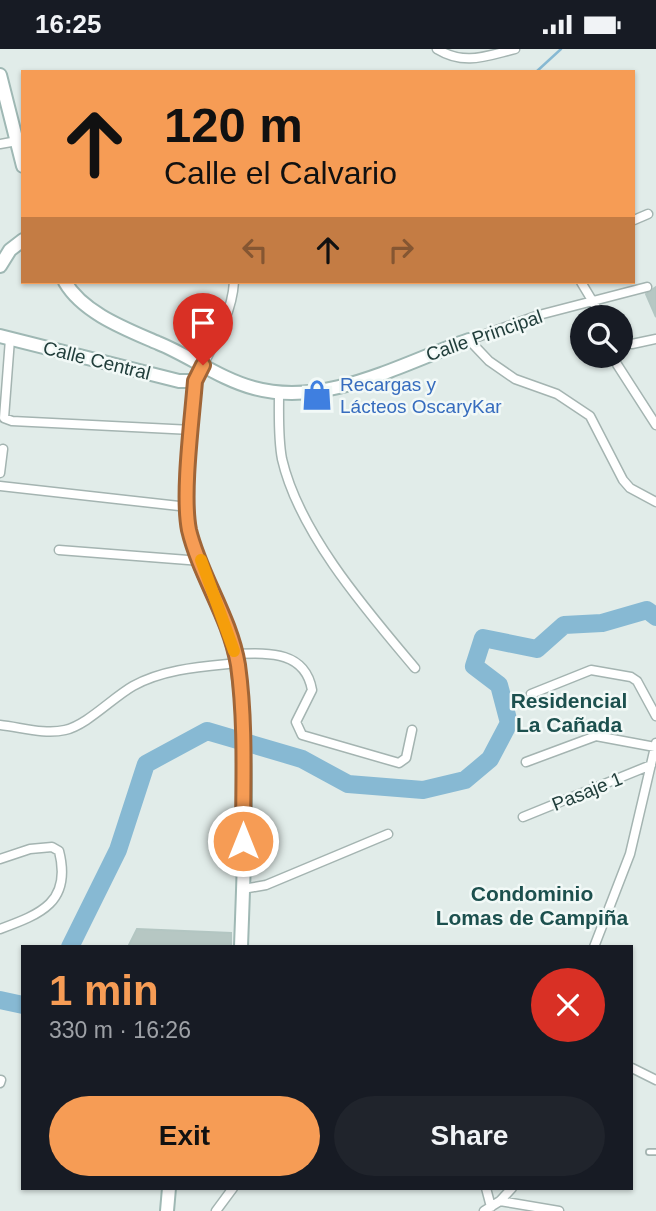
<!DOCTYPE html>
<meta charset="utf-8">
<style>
:root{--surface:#171b24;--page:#20242c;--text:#f1f3f6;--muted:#9ea1a6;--accent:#f69c55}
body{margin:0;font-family:Arial,sans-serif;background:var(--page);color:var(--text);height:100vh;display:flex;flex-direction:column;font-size:26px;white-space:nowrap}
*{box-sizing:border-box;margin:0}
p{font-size:23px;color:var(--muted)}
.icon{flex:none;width:38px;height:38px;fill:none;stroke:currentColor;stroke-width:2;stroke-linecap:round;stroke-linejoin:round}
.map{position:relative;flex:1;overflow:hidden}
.sheet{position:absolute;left:21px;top:896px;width:612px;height:245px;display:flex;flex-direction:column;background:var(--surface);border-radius:0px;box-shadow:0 2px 5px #0004}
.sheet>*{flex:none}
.hud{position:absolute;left:21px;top:21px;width:614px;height:214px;border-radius:0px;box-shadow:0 2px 5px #0004;background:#f69c55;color:#111;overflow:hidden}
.controls{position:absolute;left:570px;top:256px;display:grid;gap:14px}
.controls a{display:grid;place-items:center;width:63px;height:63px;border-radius:50%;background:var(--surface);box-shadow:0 2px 5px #0004;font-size:35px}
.pin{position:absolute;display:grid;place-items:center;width:60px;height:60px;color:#fff;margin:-72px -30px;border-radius:50% 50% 50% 0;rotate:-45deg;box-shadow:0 0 7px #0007}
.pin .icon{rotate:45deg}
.me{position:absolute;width:77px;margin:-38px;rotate:0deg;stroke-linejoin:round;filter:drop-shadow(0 0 5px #0008)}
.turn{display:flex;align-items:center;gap:24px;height:147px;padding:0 28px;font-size:32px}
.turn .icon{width:91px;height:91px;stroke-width:2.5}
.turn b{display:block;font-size:49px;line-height:60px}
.lanes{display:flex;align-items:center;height:66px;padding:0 28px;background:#0003;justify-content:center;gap:35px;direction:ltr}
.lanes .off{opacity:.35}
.round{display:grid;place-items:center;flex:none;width:74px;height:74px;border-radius:37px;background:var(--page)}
.headline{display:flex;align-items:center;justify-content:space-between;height:119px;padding:0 28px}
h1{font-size:42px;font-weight:800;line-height:52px;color:var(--accent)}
.cta{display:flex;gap:14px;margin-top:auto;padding:14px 28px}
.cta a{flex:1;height:80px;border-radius:42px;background:var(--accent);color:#111;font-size:28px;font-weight:800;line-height:80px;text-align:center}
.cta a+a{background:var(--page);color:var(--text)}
.status{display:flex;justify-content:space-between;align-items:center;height:49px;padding:0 35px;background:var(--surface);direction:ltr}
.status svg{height:19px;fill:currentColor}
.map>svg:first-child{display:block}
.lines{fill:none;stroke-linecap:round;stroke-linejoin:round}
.stream{stroke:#87b9d3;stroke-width:2.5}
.river{stroke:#87b9d3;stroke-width:18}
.building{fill:#b6c7c3;stroke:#b3c6c2;stroke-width:2}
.lane-casing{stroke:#a4b4b1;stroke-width:8}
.street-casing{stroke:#a4b4b1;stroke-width:11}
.secondary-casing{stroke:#9fb8b4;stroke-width:16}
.lane{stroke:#fff;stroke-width:4.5}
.street{stroke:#fff;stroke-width:8}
.secondary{stroke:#fff;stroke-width:12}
.route-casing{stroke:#a06537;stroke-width:18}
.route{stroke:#f69c55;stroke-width:12}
.slow{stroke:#f59e0b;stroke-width:12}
.labels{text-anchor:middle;stroke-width:5;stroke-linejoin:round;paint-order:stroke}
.street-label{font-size:19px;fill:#213e3b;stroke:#f2f9f7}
.shop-label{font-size:19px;fill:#366cbe;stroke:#f2f9f7;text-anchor:start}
.neighbourhood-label{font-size:21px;font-weight:bold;fill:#1c504e;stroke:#f2f9f7}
</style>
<div class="status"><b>16:25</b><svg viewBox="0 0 49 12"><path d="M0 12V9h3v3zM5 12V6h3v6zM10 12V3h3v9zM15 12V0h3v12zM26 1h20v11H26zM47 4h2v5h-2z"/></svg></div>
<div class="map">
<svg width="656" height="1162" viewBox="0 0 656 1162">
<rect width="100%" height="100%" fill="#e1ece9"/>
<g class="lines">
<!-- stream -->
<path class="stream" d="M536 23 561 0"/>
<!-- river -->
<path class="river" d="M70 898 118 801 146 715 207 682 302 710 348 735 423 741 465 731 490 710 509 674 499 636 474 617 483 589 537 600 564 576 602 574 647 561 656 568
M0 951 23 956"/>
</g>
<!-- building -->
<path class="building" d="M656 238V268L646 245Z
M137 880 231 884V898H128Z"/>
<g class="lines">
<defs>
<path id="lane" d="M649 1103H656"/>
<path id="street" d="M437 0C465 17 486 7 515 0
M0 95 17 92
M634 171 648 165
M581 233 602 268
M647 238 539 266 469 291 489 312 515 330 557 345 590 367 623 431 630 439 656 453
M10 290 4 369 12 372 192 381
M621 293 632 295 656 290
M611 306 656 376
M203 316C217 289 232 263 234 233
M279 345C279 366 278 389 282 410 299 484 367 562 415 619
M0 424 3 400
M0 437 188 458
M59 501 201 512
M235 605C267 604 305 601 312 641L296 673 302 686 399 714 406 709 412 681
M531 645 591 621 631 628 637 632 656 667
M0 676C20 678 45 686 65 681 87 676 112 649 133 637 162 621 197 618 228 615
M526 713 596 687 655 698
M523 768 651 716
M0 810 30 800 52 798 59 802C72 853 41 865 0 880
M243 840 266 836 388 785
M594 898 630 805 656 694
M632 1019 656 1031
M0 1034 1 1031
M486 1139 491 1158
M500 1152 559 1162
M216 1162 233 1139
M484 1162 500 1152 512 1139"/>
<path id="secondary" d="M0 26 23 117
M0 217 10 201 23 191
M65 233C83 264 126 280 158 294 190 307 220 330 254 339 326 359 402 314 469 291
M0 287 179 332H195
M203 316 195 332C192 371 182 445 189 481 199 528 230 568 237 616 250 702 244 810 241 898
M167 1162 169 1139"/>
</defs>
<!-- lane casing -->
<use href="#lane" class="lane-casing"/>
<!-- street casing -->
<use href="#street" class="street-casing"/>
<!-- secondary casing -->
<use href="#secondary" class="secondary-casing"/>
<!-- lane -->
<use href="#lane" class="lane"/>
<!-- street -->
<use href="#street" class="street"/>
<!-- secondary -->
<use href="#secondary" class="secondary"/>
</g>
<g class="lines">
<defs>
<path id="route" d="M203 316 195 332C192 371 182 445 189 481 200 527 230 568 238 616 246 674 243 733 243 792"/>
</defs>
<!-- route casing -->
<use href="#route" class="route-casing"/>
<!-- route -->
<use href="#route" class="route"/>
<!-- slow -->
<path class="slow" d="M201 511 234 602"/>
</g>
<!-- icons -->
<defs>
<symbol id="shop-bare" viewBox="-9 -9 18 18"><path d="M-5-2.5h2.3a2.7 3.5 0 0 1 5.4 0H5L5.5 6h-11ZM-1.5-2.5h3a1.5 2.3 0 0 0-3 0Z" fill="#3f7fe0" stroke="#f2f9f7" stroke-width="2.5" paint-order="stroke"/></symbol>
</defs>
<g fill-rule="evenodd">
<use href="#shop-bare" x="295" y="324" width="44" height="44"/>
</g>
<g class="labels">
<!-- street labels -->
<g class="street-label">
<text transform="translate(484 286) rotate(-19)" y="7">Calle Principal</text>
<text transform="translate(97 311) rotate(14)" y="7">Calle Central</text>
<text transform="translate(587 742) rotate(-22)" y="7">Pasaje 1</text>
</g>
<!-- shop labels -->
<g class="shop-label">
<text x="340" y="342">Recargas y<tspan x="340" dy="22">Lácteos OscaryKar</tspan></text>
</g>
<!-- neighbourhood labels -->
<g class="neighbourhood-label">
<text x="569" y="659">Residencial<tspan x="569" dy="24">La Cañada</tspan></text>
<text x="532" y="852">Condominio<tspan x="532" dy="24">Lomas de Campiña</tspan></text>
</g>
</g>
</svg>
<div class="controls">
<a><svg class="icon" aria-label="search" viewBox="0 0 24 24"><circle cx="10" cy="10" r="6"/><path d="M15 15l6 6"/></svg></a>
</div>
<div class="pin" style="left:203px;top:316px;background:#d93025"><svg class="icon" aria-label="arrive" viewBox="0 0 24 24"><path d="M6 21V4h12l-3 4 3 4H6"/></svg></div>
<svg class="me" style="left:243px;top:792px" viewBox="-20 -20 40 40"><circle r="17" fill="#f69c55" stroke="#fff" stroke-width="3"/><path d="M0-11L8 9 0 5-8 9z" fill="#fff"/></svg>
<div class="hud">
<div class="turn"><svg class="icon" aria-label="ahead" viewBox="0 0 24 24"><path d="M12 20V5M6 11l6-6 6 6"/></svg><div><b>120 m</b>Calle el Calvario</div></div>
<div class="lanes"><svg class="icon off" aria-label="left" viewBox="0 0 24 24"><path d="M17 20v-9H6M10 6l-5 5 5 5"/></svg><svg class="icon" aria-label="ahead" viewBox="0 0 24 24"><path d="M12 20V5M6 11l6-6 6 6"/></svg><svg class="icon off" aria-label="right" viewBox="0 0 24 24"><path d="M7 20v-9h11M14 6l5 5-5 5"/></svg></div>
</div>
<section class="sheet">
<div class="headline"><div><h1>1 min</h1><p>330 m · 16:26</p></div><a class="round" style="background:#d93025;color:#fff"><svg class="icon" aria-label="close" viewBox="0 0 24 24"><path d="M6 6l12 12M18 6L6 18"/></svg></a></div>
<div class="cta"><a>Exit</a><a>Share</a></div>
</section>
</div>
